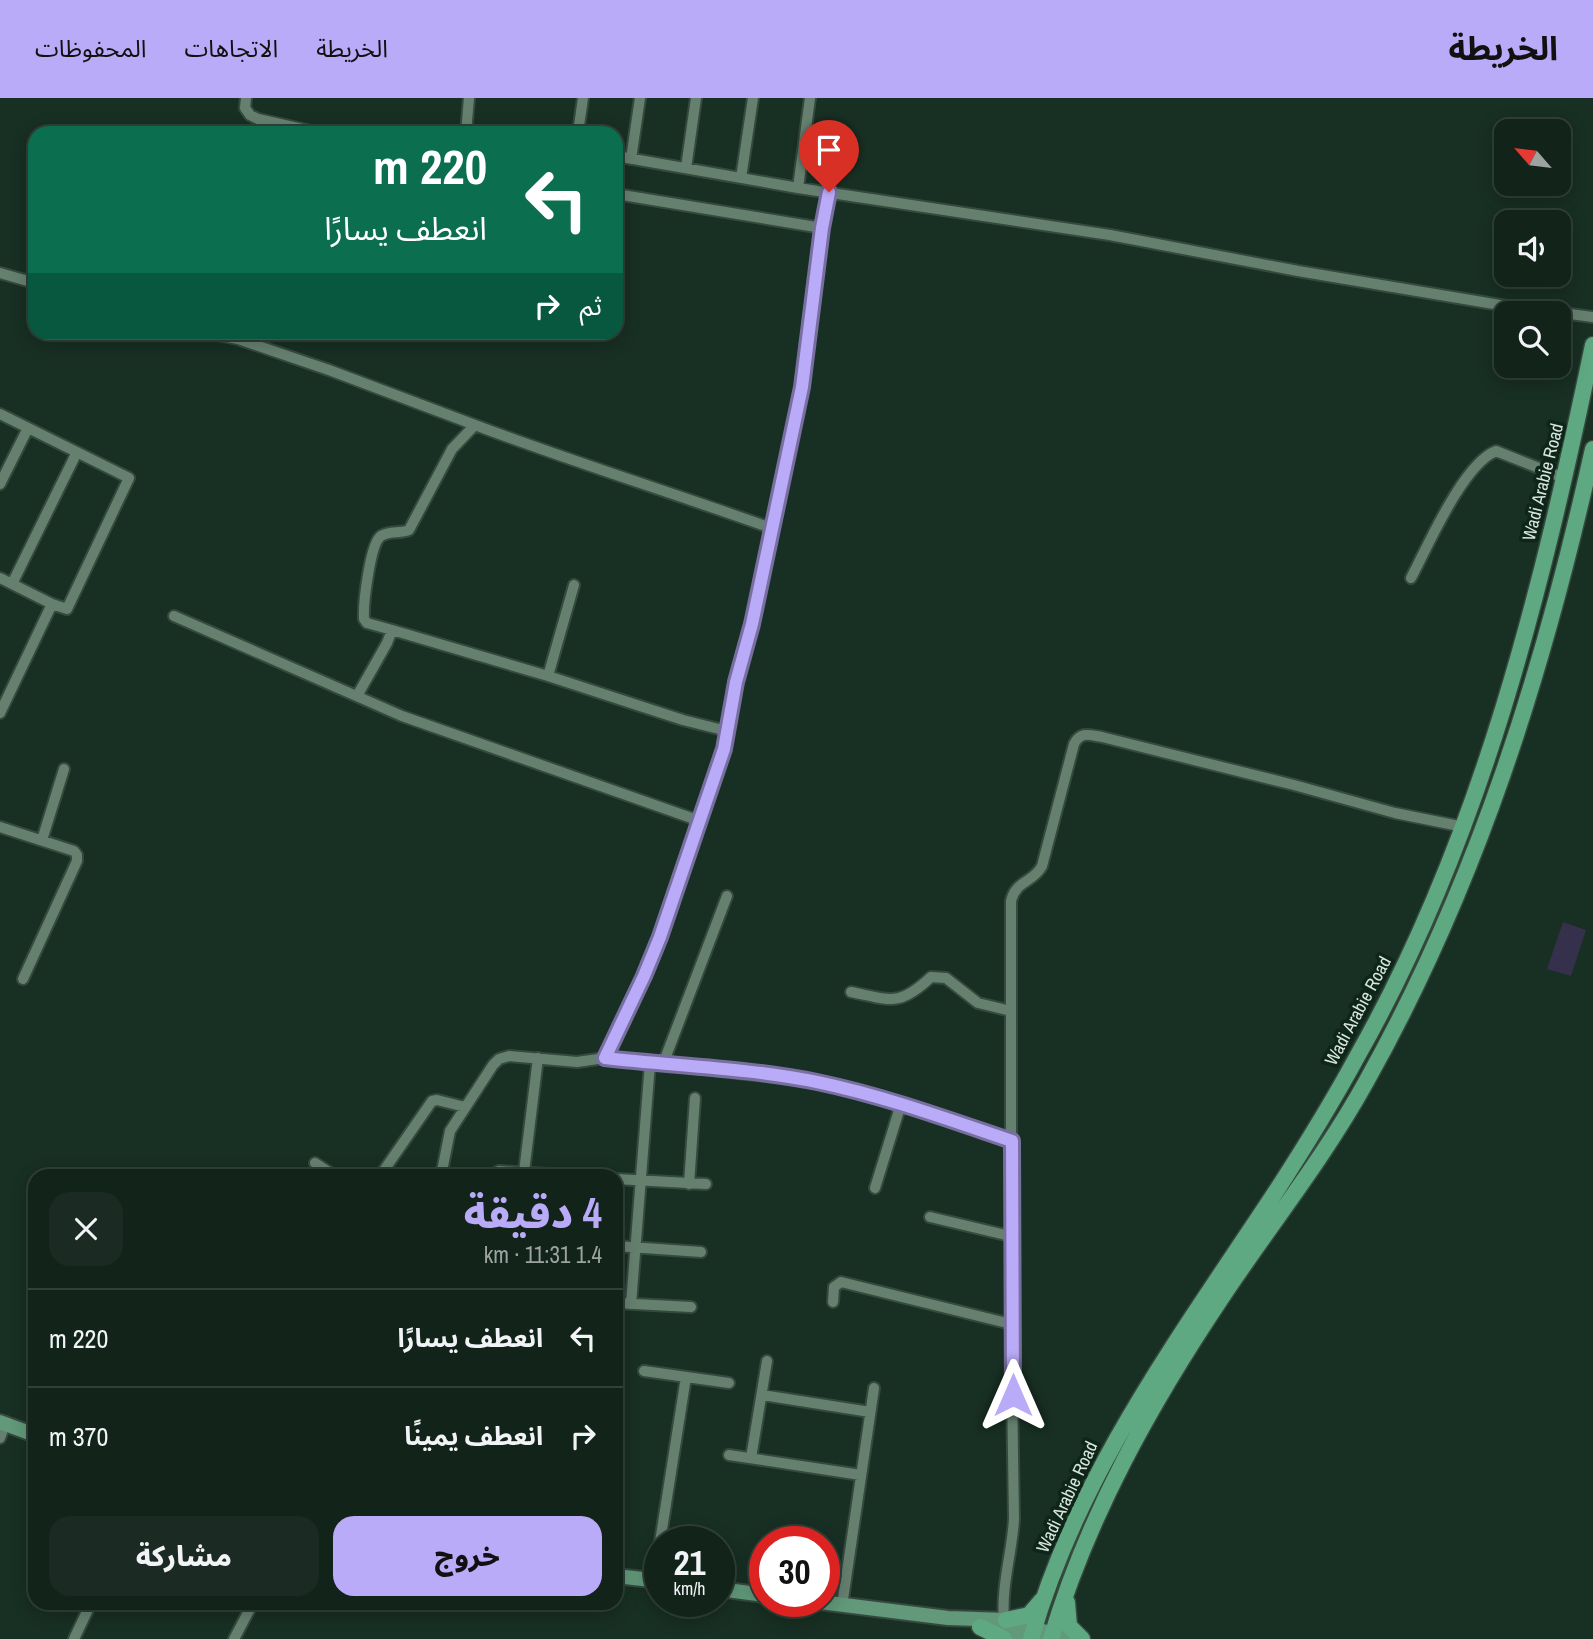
<!DOCTYPE html>
<html lang="ar">
<meta charset="utf-8">
<style>
:root{--surface:#12231a;--page:#1b2b23;--text:#f1f3f6;--muted:#9ca4a2;--line:#314039;--accent:#b9abf7}
body{margin:0;font-family:"Archivo Narrow","Noto Sans Arabic",sans-serif;background:var(--page);color:var(--text);direction:rtl;height:100vh;display:flex;flex-direction:column;font-size:26px;white-space:nowrap}
*{box-sizing:border-box;margin:0}
p{font-size:23px;color:var(--muted)}
.icon{flex:none;width:38px;height:38px;fill:none;stroke:currentColor;stroke-width:2;stroke-linecap:round;stroke-linejoin:round}
.map{position:relative;flex:1;overflow:hidden;direction:ltr}
.panel{position:absolute;left:28px;top:1071px;width:595px;height:441px;display:flex;flex-direction:column;background:var(--surface);border-radius:21px;box-shadow:0 4px 18px #0003,0 0 0 2px var(--line);direction:rtl}
.panel>*{flex:none}
.hud{position:absolute;left:28px;top:28px;width:595px;height:214px;border-radius:21px;box-shadow:0 4px 18px #0003,0 0 0 2px var(--line);direction:rtl;background:#0b6e4f;color:#fff;overflow:hidden}
.needle{width:46px;rotate:298deg}
.buttons{position:absolute;left:1494px;top:21px;display:grid;gap:14px}
.buttons a{display:grid;place-items:center;width:77px;height:77px;border-radius:14px;background:var(--surface);box-shadow:0 4px 18px #0003,0 0 0 2px var(--line);font-size:35px}
.speed{position:absolute;left:644px;top:1428px;display:flex;gap:14px;font-size:35px;font-weight:700;text-align:center}
.speed>*{display:grid;place-content:center;width:91px;height:91px;border-radius:50%;background:var(--surface);box-shadow:0 4px 18px #0003,0 0 0 2px var(--line);line-height:1}
.speed small{font-size:18px;font-weight:400}
.speed .limit{border:10px solid #d22;background:#fff;color:#111}
.pin{position:absolute;display:grid;place-items:center;width:60px;height:60px;color:#fff;margin:-72px -30px;border-radius:50% 50% 50% 0;rotate:-45deg;box-shadow:0 0 7px #0007}
.pin .icon{rotate:45deg}
.me{position:absolute;width:77px;margin:-38px;rotate:0deg;stroke-linejoin:round;filter:drop-shadow(0 0 5px #0008)}
.turn{display:flex;align-items:center;gap:24px;height:147px;padding:0 21px;font-size:32px}
.turn .icon{width:91px;height:91px;stroke-width:2.5}
.turn b{display:block;font-size:49px;line-height:60px}
.then{display:flex;align-items:center;height:66px;padding:0 21px;background:#0003;gap:14px;font-size:26px}
.round{display:grid;place-items:center;flex:none;width:74px;height:74px;border-radius:21px;background:var(--page)}
.head{display:flex;align-items:center;justify-content:space-between;height:119px;padding:0 21px}
h1{font-size:42px;font-weight:800;line-height:52px;color:var(--accent)}
.cta{display:flex;gap:14px;margin-top:auto;padding:14px 21px}
.cta a{flex:1;height:80px;border-radius:21px;background:var(--accent);color:#111;font-size:28px;font-weight:800;line-height:80px;text-align:center}
.cta a+a{background:var(--page);color:var(--text)}
ul{padding:0;list-style:none}
li{display:flex;align-items:center;gap:21px;height:98px;padding:0 21px;border-top:2px solid var(--line)}
li div{flex:1}
li b{display:block;font-size:26px}
li em{font-style:normal}
header{display:flex;align-items:center;gap:42px;box-sizing:border-box;height:98px;padding:0 35px;background:var(--accent);color:#111}
header strong{font-size:33px}
nav{display:flex;gap:38px;margin-inline-start:auto;font-size:24px}
.map>svg:first-child{display:block}
.green{fill:#35304b}
.lines{fill:none;stroke-linecap:round;stroke-linejoin:round}
.minor-casing{stroke:#36493e;stroke-width:14}
.major-casing{stroke:#36493e;stroke-width:18}
.highway-casing{stroke:#36493e;stroke-width:19}
.minor{stroke:#668070;stroke-width:10}
.major{stroke:#61997a;stroke-width:14}
.highway{stroke:#5ea981;stroke-width:16}
.route-casing{stroke:#786fa1;stroke-width:18}
.route{stroke:#b9abf7;stroke-width:12}
.labels{text-anchor:middle;stroke-width:7;stroke-linejoin:round;paint-order:stroke}
.street-label{font-size:18px;fill:#d9e7de;stroke:#0e2519}
</style>
<header>
<strong>الخريطة</strong>
<nav><a>الخريطة</a><a>الاتجاهات</a><a>المحفوظات</a></nav>
</header>
<div class="map">
<svg width="1593" height="1541" viewBox="0 0 1593 1541">
<rect width="100%" height="100%" fill="#182f23"/>
<!-- green -->
<path class="green" d="M1563 824 1586 832 1571 878 1547 871Z"/>
<g class="lines">
<defs>
<path id="minor" d="M246 0 245 10 250 17 258 21 320 35
M466 35 469 0
M578 35 583 0
M616 58 798 90 1110 137 1298 173 1500 207 1593 219
M631 61 640 0
M686 70 696 0
M741 80 753 0
M798 90 810 0
M822 130 829 94
M0 175 35 185
M114 234H120
M203 234 238 241 329 272 475 327 452 351 409 432C400 436 390 432 381 438 370 445 363 507 364 521L367 525 392 532
M0 316 129 380 67 511 52 506
M475 327C573 364 673 395 771 430
M0 386 28 330
M0 480 52 506 0 615
M1411 480C1428 448 1463 366 1496 353L1564 380
M12 486 77 354
M174 518 402 618 700 723
M548 578 574 487
M357 598 387 545 392 532 548 578 683 622 727 633
M0 729 74 753 77 757V763L23 881
M42 742 64 671
M851 894C891 902 899 909 931 879L946 880 978 905 1011 913
M605 960 644 878 667 819 724 651 736 584 752 526 802 289 822 130 616 96
M663 966 727 798
M315 1065 335 1078
M524 1074 538 960
M380 1078 432 1003 437 1002 465 1009
M441 1078 450 1033 493 967 499 961 509 958 577 964 605 960 817 984 901 1006 1011 1043
M491 1078 499 1073 579 1078
M616 1081 706 1086
M689 1086 695 1000
M875 1090 901 1006
M930 1119 1010 1138
M616 1148 701 1154
M833 1204 834 1189 841 1184 1011 1226
M616 1205 691 1209
M631 1206 650 965
M644 1273 729 1285
M762 1297 870 1314
M0 1340 5 1326
M729 1357 861 1377
M751 1360 767 1263
M660 1444 686 1279
M654 1483 660 1445
M842 1508 874 1290
M1004 1522C1001 1488 1012 1455 1014 1421L1011 1226V803C1016 782 1033 785 1042 768L1074 646C1081 633 1089 637 1102 639L1294 687 1395 715 1464 729
M74 1541 91 1505
M234 1541 253 1505"/>
<path id="major" d="M0 1324 35 1337
M616 1478 660 1483
M719 1491 765 1497
M812 1503 948 1520 1006 1522 1070 1541
M993 1532 1039 1541"/>
<path id="highway" d="M1067 1504 1069 1528 1082 1541
M1006 1522 1029 1517 1042 1502
M980 1529 1004 1541
M1031 1541C1078 1375 1180 1239 1273 1098 1303 1052 1332 1005 1358 957 1482 738 1542 491 1593 247
M1051 1541C1088 1417 1151 1305 1222 1199 1270 1127 1324 1060 1366 984 1477 786 1544 572 1593 351"/>
</defs>
<!-- minor casing -->
<use href="#minor" class="minor-casing"/>
<!-- major casing -->
<use href="#major" class="major-casing"/>
<!-- highway casing -->
<use href="#highway" class="highway-casing"/>
<!-- minor -->
<use href="#minor" class="minor"/>
<!-- major -->
<use href="#major" class="major"/>
<!-- highway -->
<use href="#highway" class="highway"/>
</g>
<g class="lines">
<defs>
<path id="route" d="M829 94 822 130 802 289 752 526 736 584 724 651 660 839 644 878 605 960C675 968 748 970 817 984 884 998 947 1021 1012 1043L1013 1297"/>
</defs>
<!-- route casing -->
<use href="#route" class="route-casing"/>
<!-- route -->
<use href="#route" class="route"/>
</g>
<g class="labels">
<!-- street labels -->
<g class="street-label">
<text transform="translate(1543 384) rotate(-76)" y="6">Wadi Arabie Road</text>
<text transform="translate(1358 913) rotate(-62)" y="6">Wadi Arabie Road</text>
<text transform="translate(1067 1399) rotate(-65)" y="6">Wadi Arabie Road</text>
</g>
</g>
</svg>
<div class="buttons">
<a><svg class="needle" viewBox="-14 -14 28 28"><path d="M0-13l5 13h-10z" fill="#e53935"/><path d="M0 13l5-13h-10z" fill="#9ca4a2"/></svg></a>
<a><svg class="icon" aria-label="sound" viewBox="0 0 24 24"><path d="M4 9h4l5-4v14l-5-4H4zM17 9q2 3 0 6"/></svg></a>
<a><svg class="icon" aria-label="search" viewBox="0 0 24 24"><circle cx="10" cy="10" r="6"/><path d="M15 15l6 6"/></svg></a>
</div>
<div class="speed"><div>21<small>km/h</small></div><div class="limit">30</div></div>
<div class="pin" style="left:829px;top:94px;background:#d93025"><svg class="icon" aria-label="arrive" viewBox="0 0 24 24"><path d="M6 21V4h12l-3 4 3 4H6"/></svg></div>
<svg class="me" style="left:1013px;top:1297px" viewBox="-20 -20 40 40"><path d="M0-17L14 15 0 8-14 15z" fill="#b9abf7" stroke="#fff" stroke-width="4"/></svg>
<div class="hud">
<div class="turn"><svg class="icon" aria-label="left" viewBox="0 0 24 24"><path d="M17 20v-9H6M10 6l-5 5 5 5"/></svg><div><b>220 m</b>انعطف يسارًا</div></div>
<div class="then">ثم<svg class="icon" aria-label="right" viewBox="0 0 24 24"><path d="M7 20v-9h11M14 6l5 5-5 5"/></svg></div>
</div>
<section class="panel">
<div class="head"><div><h1>4 دقيقة</h1><p>1.4 km · 11:31</p></div><a class="round"><svg class="icon" aria-label="close" viewBox="0 0 24 24"><path d="M6 6l12 12M18 6L6 18"/></svg></a></div>
<ul>
<li><svg class="icon" aria-label="left" viewBox="0 0 24 24"><path d="M17 20v-9H6M10 6l-5 5 5 5"/></svg><div><b>انعطف يسارًا</b></div><em>220 m</em></li>
<li><svg class="icon" aria-label="right" viewBox="0 0 24 24"><path d="M7 20v-9h11M14 6l5 5-5 5"/></svg><div><b>انعطف يمينًا</b></div><em>370 m</em></li>
</ul>
<div class="cta"><a>خروج</a><a>مشاركة</a></div>
</section>
</div>
